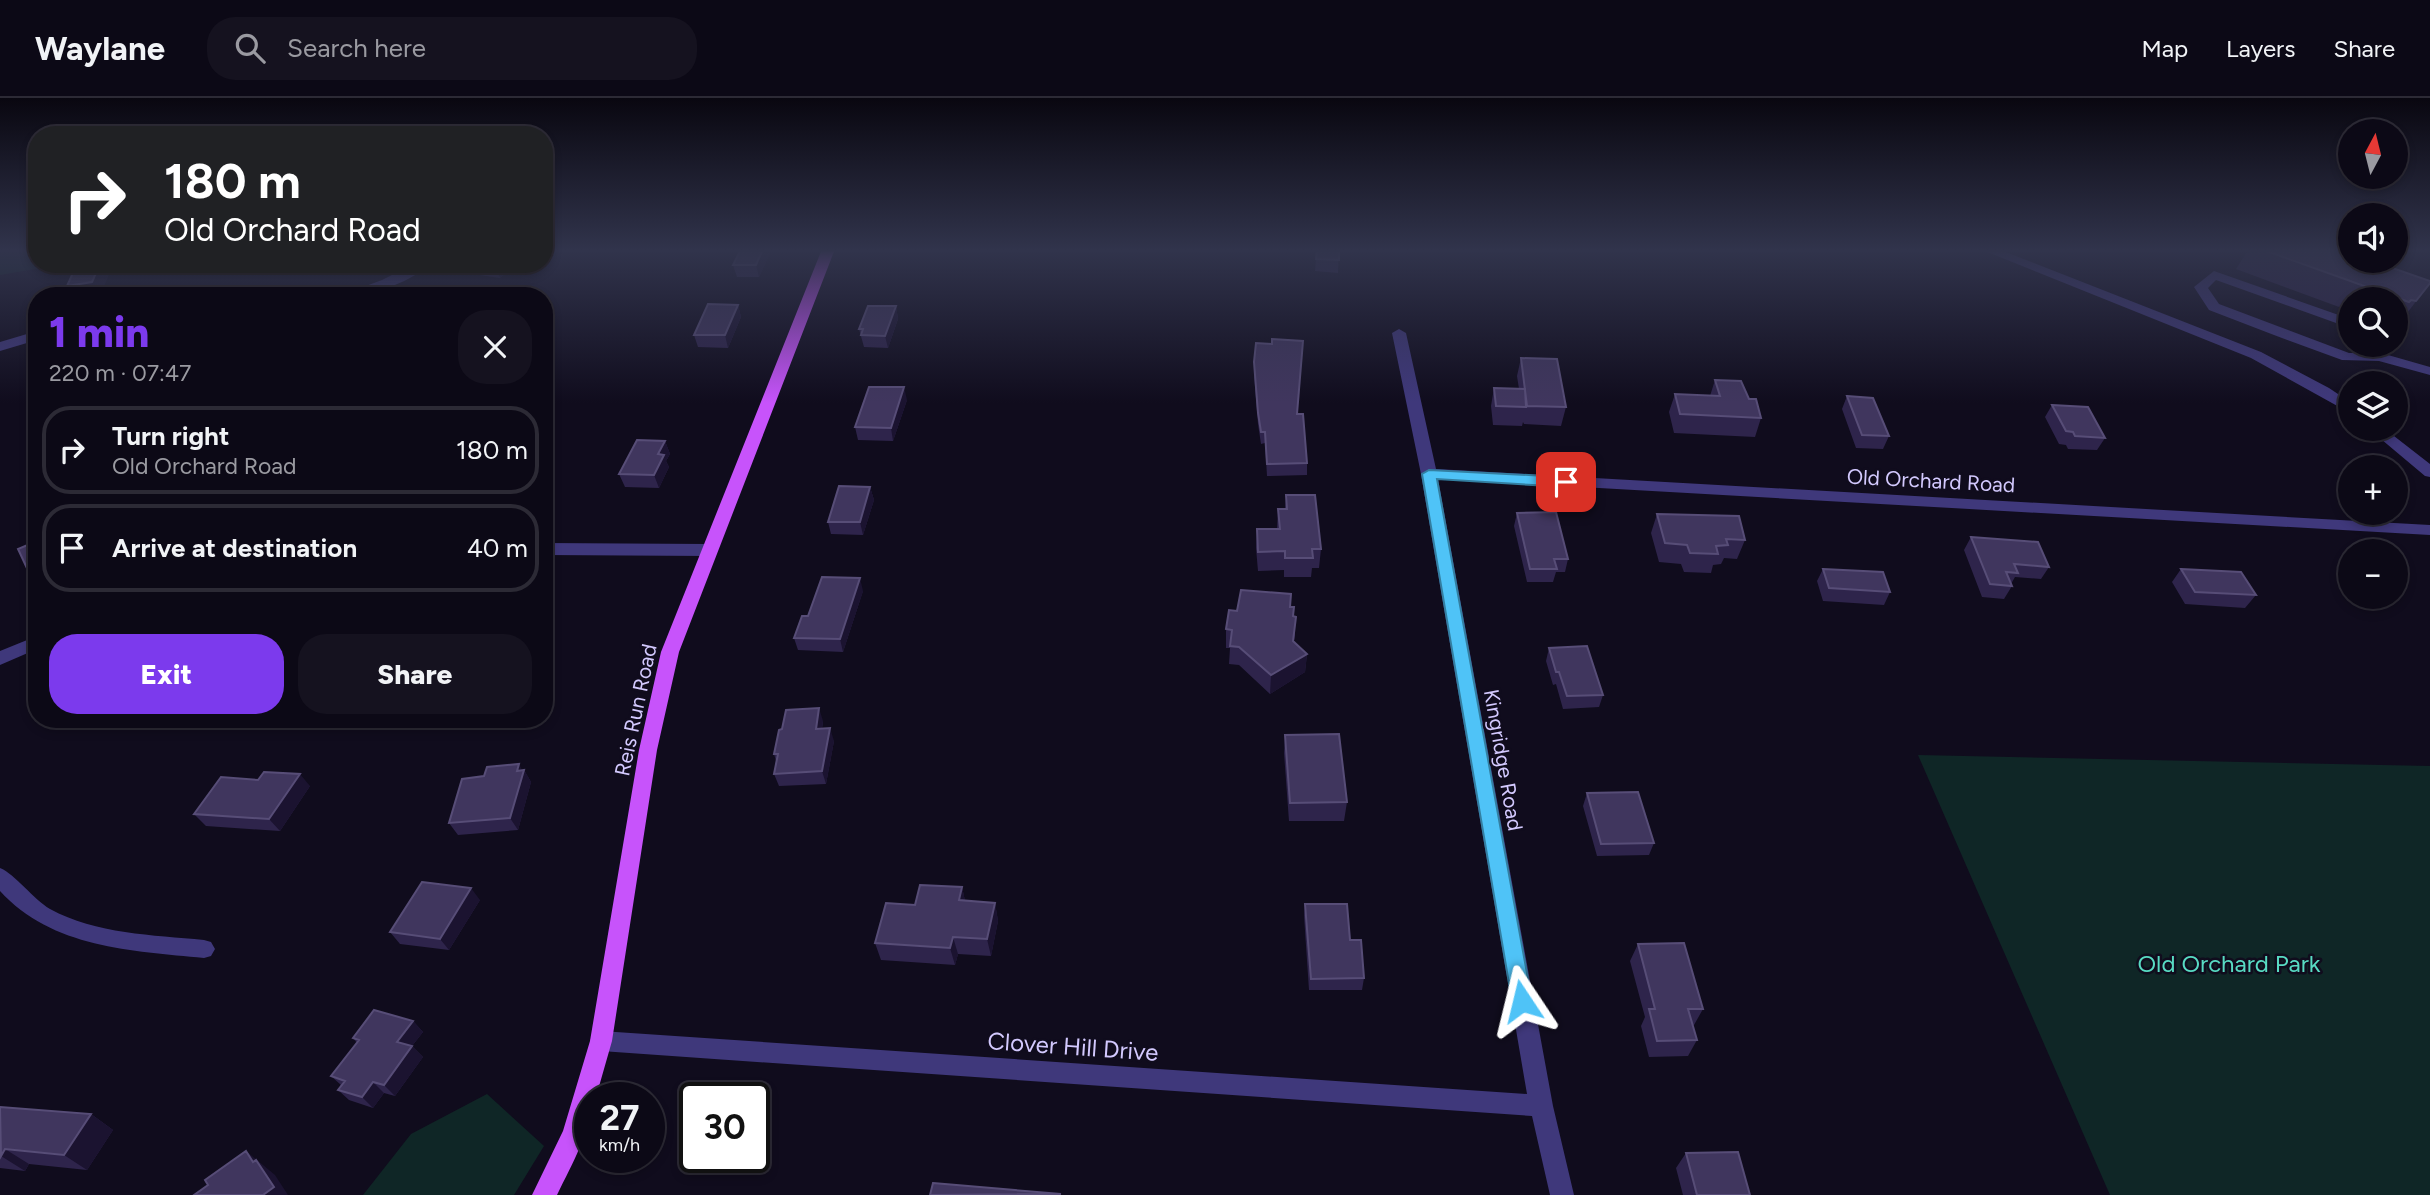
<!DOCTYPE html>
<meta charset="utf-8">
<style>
:root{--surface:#0c0916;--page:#15121f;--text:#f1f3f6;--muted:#9a9aa1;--line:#2c2a35;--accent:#7c3aed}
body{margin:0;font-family:Figtree,sans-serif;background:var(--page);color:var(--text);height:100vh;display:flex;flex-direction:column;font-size:26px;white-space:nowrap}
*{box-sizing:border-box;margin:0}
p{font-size:23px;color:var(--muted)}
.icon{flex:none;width:38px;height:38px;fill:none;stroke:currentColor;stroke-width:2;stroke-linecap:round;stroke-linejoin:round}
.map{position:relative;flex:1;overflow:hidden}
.panel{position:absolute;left:28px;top:189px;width:525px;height:441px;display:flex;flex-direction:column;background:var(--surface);border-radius:28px;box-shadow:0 4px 10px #0003,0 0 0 2px var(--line)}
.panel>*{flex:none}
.guide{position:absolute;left:28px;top:28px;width:525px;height:147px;border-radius:28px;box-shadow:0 4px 10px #0003,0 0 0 2px var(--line);background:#202124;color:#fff;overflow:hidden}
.needle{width:46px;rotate:7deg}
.tools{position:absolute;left:2338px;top:21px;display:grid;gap:14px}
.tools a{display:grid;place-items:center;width:70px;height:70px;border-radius:50%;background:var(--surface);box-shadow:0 4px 10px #0003,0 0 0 2px var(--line);font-size:35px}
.speed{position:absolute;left:574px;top:984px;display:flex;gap:14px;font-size:35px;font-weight:700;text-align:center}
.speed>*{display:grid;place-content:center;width:91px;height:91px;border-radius:50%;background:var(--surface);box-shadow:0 4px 10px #0003,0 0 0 2px var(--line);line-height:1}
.speed small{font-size:18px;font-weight:400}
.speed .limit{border:4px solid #111;border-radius:10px;background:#fff;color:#111}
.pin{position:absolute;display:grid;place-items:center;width:60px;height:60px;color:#fff;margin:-30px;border-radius:14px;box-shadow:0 4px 10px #0006}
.me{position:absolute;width:77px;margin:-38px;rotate:350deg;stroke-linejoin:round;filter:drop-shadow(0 0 5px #0008)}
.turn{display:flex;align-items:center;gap:24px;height:147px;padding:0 21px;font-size:32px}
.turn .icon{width:91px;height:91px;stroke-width:2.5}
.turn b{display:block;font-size:49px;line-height:60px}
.round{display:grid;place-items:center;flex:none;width:74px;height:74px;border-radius:28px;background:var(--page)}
.headline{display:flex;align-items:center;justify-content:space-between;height:119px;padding:0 21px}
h1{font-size:42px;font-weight:800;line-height:52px;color:var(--accent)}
.cta{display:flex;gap:14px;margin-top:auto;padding:14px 21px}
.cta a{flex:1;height:80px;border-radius:28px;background:var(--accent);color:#fff;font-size:28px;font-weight:800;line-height:80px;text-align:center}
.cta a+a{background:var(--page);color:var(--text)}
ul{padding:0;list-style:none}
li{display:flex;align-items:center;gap:21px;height:88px;margin:0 14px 10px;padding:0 7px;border:4px solid var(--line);border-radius:28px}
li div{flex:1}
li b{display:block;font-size:26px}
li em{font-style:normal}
header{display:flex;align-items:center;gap:42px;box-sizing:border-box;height:98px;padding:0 35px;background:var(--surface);border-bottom:2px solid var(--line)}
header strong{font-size:33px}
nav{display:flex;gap:38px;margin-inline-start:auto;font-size:24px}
.search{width:490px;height:63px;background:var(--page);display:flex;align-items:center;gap:18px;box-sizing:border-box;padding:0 24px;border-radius:28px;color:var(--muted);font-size:26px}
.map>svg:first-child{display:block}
.green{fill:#0f2626}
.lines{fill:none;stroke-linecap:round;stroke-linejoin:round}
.minor{fill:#3f387b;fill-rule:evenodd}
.major{fill:#c753fb;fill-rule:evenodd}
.wall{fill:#2e244b}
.shaded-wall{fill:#1b1330}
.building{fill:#40365e;stroke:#574d77;stroke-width:2}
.route{fill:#4fc3f7;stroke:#337fa1;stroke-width:2}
.labels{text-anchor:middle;stroke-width:5;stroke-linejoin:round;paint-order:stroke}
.street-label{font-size:21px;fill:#d3c9fe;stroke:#100c1d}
.near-park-label{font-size:24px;fill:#58dbc3;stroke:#100c1d}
.near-street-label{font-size:24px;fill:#d3c9fe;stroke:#100c1d}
</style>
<header>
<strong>Waylane</strong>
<div class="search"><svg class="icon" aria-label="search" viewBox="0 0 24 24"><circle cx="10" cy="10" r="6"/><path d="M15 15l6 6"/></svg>Search here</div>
<nav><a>Map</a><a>Layers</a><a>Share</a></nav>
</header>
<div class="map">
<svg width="2430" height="1097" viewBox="0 0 2430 1097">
<rect width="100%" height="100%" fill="#100c1d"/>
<!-- green -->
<path class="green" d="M0 151H37V166H64L0 177Z
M1918 657 2430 668V1097H2110Z
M487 996 544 1048 514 1097H363L411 1036Z"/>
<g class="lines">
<!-- minor -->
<path class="minor" d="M1980 151H1998L2261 254 2329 290 2350 304V315L2251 260Z
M414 166H430C407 187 369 198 339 198L382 182Z
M2214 173 2350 221V230L2216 182 2208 190 2219 206 2349 255H2376L2381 247H2395L2388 257 2430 269V277L2379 263 2342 262 2274 237 2209 212 2194 189Z
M1399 231 1406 235 1436 371 2430 427V437L1438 381 1553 1008 1574 1097H1550L1532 1018 601 953 593 950 590 943 593 936 601 933 1527 996 1421 376 1392 235Z
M37 233V242L0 253V244Z
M2369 331H2385L2430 366V379L2425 378Z
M544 445 708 446 716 452 708 458 544 457Z
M37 538V551L0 567V553Z
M0 770C15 776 33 801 50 811 96 836 153 837 204 842L211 844 215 851 211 858 204 860C132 853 52 850 0 793Z"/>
<!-- major -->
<path class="major" d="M822 151H835L679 554 657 652 612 943 596 999H590C590 1037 573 1064 557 1097H532L563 1033 590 943 639 652 661 554Z"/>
</g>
<!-- wall -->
<path class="wall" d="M741 151H772L759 179H737L733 167Z
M1339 151 1338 175 1315 173 1316 161Z
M2249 151H2350L2377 165 2430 185 2398 227 2396 226V201H2350V213L2236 171Z
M469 166H517L500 180 473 176Z
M738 207 741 219 728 250 698 249 694 237Z
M896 208 898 221 888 250 864 249 859 231Z
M1521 260 1566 309 1561 328 1524 326 1523 324 1522 328 1493 327 1491 308 1494 290 1519 291 1517 278Z
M1254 264 1298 316 1307 365V377L1267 378 1265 345 1261 346 1258 326 1254 276Z
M1715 282 1749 301 1761 320 1755 339 1674 335 1669 314 1675 296 1710 298Z
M1847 298 1889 338 1883 351 1856 350 1842 311Z
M907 302 893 343 858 342 855 329Z
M2052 307 2105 340 2097 352 2068 351 2066 347 2059 346 2045 319Z
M665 343 670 356 666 363 669 369 659 390 625 389 619 376Z
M870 389 874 402 863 437 831 436 828 424Z
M1286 397 1321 451 1319 470H1312L1311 479H1284V472L1258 473 1256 450 1257 431H1277L1278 411H1285Z
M1517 415 1568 461 1565 474H1556L1553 484H1527L1514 428Z
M1657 416 1745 442 1737 461 1724 460 1721 466 1713 467 1711 475 1684 474 1681 466 1659 464 1651 435Z
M1971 439 2049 469 2041 481 2015 479 2011 486 2012 488 2004 501 1982 499 1964 452Z
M1823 471 1890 494 1884 507 1823 503 1817 483Z
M2181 471 2256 497 2245 510 2185 506 2172 484Z
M863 493 843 554 798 552 794 540 808 518Z
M1291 496 1290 509 1293 518 1295 537 1294 544 1307 556 1305 574 1270 596 1239 567 1229 566 1230 550H1226V531L1237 513Z
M1549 550 1603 597 1599 609 1563 611 1556 586 1553 587 1546 563Z
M823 623 822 631 834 643 826 686 779 688 774 676 776 663 774 656Z
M1285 637 1347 704 1344 723H1289L1284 655Z
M524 672 531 684 518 732 458 737 449 725 484 678Z
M310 688 280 733 206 728 194 716Z
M1587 695 1654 745 1649 757 1597 758 1583 708Z
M962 789 965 803 995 805 998 823 991 858 958 856 955 867 881 862 875 845Z
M480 802 449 852 400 846 390 834Z
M1305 806 1350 842 1364 880 1362 892H1309L1304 818Z
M1638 846 1703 911 1694 927H1693L1697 942 1688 958 1649 959 1641 928 1645 919 1630 863Z
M413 923 423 934 412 948 423 959 395 998 384 995 373 1010 349 1002 338 992 341 987 331 978 357 945 353 940Z
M0 1009 91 1016 113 1032 87 1072 29 1066 25 1073 0 1070Z
M1686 1055 1750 1097H1683L1676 1070Z"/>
<!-- shaded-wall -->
<path class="shaded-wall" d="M763 151H772L759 179 756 167Z
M100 166H105L110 174 101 196 90 198H74L67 188Z
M497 166H517L500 180 495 168Z
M738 207 741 219 728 250 725 237Z
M896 208 898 221 888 250 885 238Z
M904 289 907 302 893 343 891 330Z
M665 343 670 356 666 363 669 369 659 390 654 377 658 356Z
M870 389 874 402 863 437 860 424Z
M37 476V486L31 479Z
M860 480 863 493 843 554 840 541Z
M544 489 550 501 544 513Z
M1307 556 1305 574 1270 596 1271 577Z
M819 610 823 623 820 643 816 631Z
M830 630 834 643 826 686 822 673Z
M519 666 523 674 524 672 531 684 518 732 510 720Z
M300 676 310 688 280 733 269 721Z
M962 789 966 807 959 802Z
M471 790 480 802 449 852 440 841Z
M995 805 998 823 991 858 987 841Z
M953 839 958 856 955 867 950 850Z
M413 923 423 934 412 948 423 959 395 998 384 987 397 944Z
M373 984 384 995 373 1010 362 999Z
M91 1016 113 1032 87 1072 64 1057Z
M5 1051 29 1066 25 1073 1 1058Z
M246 1053 275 1077 288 1097H263L253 1064Z"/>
<!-- building -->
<path class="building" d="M741 151H763L756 167H733Z
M1317 151H1339V162L1316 161Z
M2261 151H2350V163H2376L2375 164 2430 183V185L2416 203 2411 202 2409 204Z
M77 166H100L92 184 67 188Z
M708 206 738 207 725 237H694Z
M868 208H896L885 238 861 237 863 231H859Z
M1272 241 1303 243 1297 316H1303L1307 365 1267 366 1265 334H1261L1258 315 1254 264 1256 245 1272 246Z
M1521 260 1557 261 1566 309 1527 308Z
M1715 282 1741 283 1749 301H1756L1761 320 1680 316 1675 296 1720 298Z
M869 289H904L891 330 855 329Z
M1494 290 1525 291 1526 309 1496 308Z
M1847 298 1873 300 1889 338 1862 337Z
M2052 307 2088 309 2105 340 2075 338 2073 334 2066 333Z
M637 342 665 343 658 356 664 357 654 377 619 376Z
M839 388 870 389 860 424H828Z
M1286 397H1315L1321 451H1312L1313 460H1285V453L1258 454 1257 431H1280L1278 411H1287Z
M1556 414 1568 461H1554L1557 471H1530L1517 415Z
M1657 416 1739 418 1745 442 1726 441 1728 447 1716 448 1718 456 1690 455 1687 447 1665 445Z
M1971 439 2038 444 2049 469 2014 466 2018 475 2006 474 2012 488 1990 486Z
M37 443V476L31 479 18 451Z
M1823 471 1883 474 1890 494 1829 490Z
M2181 471 2241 474 2256 497 2195 494Z
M822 479 860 480 840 541 794 540 802 518H808Z
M1241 492 1291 496 1290 509H1294L1293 518 1296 519 1293 543 1307 556 1271 577 1239 549 1230 548 1232 532 1226 531 1229 512 1237 513Z
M1587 548 1603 597 1567 598 1559 574H1556L1549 550Z
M819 610 816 631 830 630 822 673 774 676 778 656H774L779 632 782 631 786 612Z
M1339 636 1347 704 1290 705 1285 637Z
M519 666 517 673 524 672 510 720 449 725 462 681 484 678 487 669Z
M264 674 300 676 269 721 194 716 221 679 258 682Z
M1638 694 1654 745 1601 746 1587 695Z
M422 784 471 790 440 841 390 834Z
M920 787 962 789 959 802 995 805 987 841 953 839 950 850 875 845 886 805 915 807Z
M1305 806H1347L1350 842H1361L1364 880 1311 881Z
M1684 845 1703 911H1688L1697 942 1657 943 1649 911H1655L1638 846Z
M374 912 413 923 397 944 412 948 384 987 373 984 362 999 338 992 345 983 331 978 359 942 353 940Z
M0 1009 91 1016 64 1057 5 1051 1 1058Z
M246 1053 253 1064 256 1062 274 1089 263 1097H194L208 1087 205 1082Z
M1738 1054 1750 1097H1697L1686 1055Z
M933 1085 1061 1096 930 1097Z"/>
<!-- sky -->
<linearGradient id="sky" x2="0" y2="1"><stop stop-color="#090710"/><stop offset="0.5" stop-color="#31344c"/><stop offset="1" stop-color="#31344c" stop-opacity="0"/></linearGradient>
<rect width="2430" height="305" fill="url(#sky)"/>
<!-- route -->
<path class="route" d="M1429 372 1566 379 1573 384 1566 389 1437 381 1532 903 1529 909 1522 912 1515 909 1512 903 1422 376Z"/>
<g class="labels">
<!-- street labels -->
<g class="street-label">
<text transform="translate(1931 383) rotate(3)" y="7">Old Orchard Road</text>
<text transform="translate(636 612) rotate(-78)" y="7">Reis Run Road</text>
<text transform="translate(1503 662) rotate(80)" y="7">Kingridge Road</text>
</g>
<!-- near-park labels -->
<g class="near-park-label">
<text x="2229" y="874">Old Orchard Park</text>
</g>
<!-- near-street labels -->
<g class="near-street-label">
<text transform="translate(1073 949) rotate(4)" y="8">Clover Hill Drive</text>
</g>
</g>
</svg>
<div class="tools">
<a><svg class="needle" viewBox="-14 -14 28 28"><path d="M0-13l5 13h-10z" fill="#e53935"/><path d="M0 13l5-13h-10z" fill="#9a9aa1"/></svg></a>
<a><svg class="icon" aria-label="sound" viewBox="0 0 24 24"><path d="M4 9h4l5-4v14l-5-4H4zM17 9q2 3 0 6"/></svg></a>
<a><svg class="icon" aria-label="search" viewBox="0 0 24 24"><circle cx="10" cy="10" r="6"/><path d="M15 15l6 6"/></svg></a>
<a><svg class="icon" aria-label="layers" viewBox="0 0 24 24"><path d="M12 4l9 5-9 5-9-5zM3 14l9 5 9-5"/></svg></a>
<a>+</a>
<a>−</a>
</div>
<div class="speed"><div>27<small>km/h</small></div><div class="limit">30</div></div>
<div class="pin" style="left:1566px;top:384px;background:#d93025"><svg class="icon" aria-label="arrive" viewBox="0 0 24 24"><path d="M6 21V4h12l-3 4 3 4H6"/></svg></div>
<svg class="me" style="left:1522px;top:903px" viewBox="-20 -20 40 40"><path d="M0-17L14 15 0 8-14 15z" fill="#4fc3f7" stroke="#fff" stroke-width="4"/></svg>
<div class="guide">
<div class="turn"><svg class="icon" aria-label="right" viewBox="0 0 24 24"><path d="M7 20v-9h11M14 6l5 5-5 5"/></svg><div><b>180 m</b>Old Orchard Road</div></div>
</div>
<section class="panel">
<div class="headline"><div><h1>1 min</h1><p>220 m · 07:47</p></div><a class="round"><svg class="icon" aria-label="close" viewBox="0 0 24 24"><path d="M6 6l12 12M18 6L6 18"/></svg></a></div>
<ul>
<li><svg class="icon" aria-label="right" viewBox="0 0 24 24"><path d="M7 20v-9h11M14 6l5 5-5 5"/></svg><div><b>Turn right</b><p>Old Orchard Road</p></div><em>180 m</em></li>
<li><svg class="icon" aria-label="arrive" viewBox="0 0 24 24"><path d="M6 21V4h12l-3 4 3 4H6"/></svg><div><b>Arrive at destination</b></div><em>40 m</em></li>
</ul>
<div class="cta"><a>Exit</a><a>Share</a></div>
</section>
</div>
